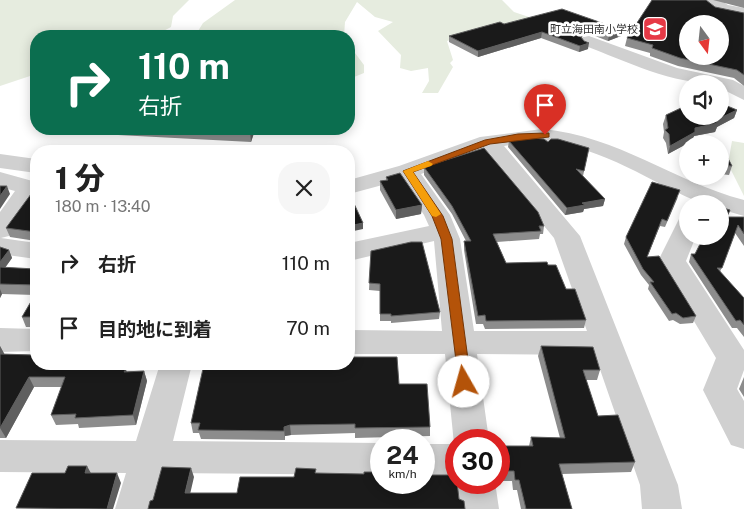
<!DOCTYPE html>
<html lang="ja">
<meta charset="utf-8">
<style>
:root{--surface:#fff;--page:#f6f6f6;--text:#222;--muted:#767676}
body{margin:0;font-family:"Public Sans","Noto Sans JP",sans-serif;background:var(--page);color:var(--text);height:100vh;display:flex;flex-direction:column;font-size:19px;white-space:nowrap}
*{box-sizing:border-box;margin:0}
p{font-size:16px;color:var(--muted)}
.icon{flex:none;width:28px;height:28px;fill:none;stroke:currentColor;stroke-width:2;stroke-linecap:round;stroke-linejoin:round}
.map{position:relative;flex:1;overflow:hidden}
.drawer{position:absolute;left:30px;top:145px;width:325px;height:225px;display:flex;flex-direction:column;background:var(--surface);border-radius:20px;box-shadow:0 2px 12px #0003}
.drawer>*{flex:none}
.top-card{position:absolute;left:30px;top:30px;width:325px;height:105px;border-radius:20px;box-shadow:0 2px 12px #0003;background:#0b6e4f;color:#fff;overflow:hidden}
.needle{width:32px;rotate:165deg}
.buttons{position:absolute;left:679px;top:15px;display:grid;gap:10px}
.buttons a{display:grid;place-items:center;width:50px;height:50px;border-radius:50%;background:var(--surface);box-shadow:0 2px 12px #0003;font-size:25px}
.speed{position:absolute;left:370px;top:429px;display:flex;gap:10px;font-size:25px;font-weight:700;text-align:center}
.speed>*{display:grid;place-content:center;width:65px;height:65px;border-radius:50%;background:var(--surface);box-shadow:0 2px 12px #0003;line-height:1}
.speed small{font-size:12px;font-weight:400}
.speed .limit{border:8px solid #d22;background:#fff;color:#111}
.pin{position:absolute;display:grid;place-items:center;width:42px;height:42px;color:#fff;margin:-51px -21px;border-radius:50% 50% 50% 0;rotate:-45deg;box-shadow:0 0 5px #0007}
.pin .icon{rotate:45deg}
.me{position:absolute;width:55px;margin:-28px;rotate:353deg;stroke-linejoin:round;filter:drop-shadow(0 0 4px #0008)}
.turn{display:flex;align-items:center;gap:18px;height:105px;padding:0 25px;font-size:22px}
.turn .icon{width:65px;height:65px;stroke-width:2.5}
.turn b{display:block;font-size:35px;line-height:42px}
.round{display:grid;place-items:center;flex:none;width:52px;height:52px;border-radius:20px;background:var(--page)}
.overview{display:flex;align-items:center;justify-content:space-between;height:85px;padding:0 25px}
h1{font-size:30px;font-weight:800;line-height:38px}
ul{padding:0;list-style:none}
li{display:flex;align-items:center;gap:15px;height:65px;padding:0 25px}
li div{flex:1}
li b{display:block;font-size:19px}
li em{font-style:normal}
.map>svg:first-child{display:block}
.green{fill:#e6ecdf}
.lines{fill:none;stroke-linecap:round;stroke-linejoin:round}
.minor{fill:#d0d0d0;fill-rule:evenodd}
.wall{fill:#8c8c8c}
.shaded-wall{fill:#5f5f5f}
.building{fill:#1a1a1a;stroke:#5f5f5f;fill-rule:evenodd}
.route{fill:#b45309;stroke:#753606}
.slow{fill:#f59e0b}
.labels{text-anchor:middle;stroke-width:5;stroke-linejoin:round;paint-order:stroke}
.far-poi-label{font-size:11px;fill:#333;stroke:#fff;text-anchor:end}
</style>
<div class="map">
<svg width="744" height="509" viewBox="0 0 744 509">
<rect width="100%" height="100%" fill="#fff"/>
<!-- green -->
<path class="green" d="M0 0H189L173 16 171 27 154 36H36V74L0 86Z
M235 0H502L514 12 538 20 505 25 447 41 453 60 450 63 453 67 438 93H422L429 81 428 68 411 71 400 68 401 55 378 31 393 22 375 17 357 2 345 22 344 36H195L203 23Z
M349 45 364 65V73L349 79Z
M732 141 744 143V196L728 164Z"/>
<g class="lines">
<!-- minor -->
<path class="minor" d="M703 0H720L728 5 744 8V18L718 12Z
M589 36 677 68 733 80 744 86V100L720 88V84C671 84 628 62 583 45L581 41 583 37Z
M542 129C619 136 672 181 744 200V216L720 209V204H704L696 201C628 171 581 131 504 146L580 236 678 485 682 509H642L640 485 595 355 477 354 489 440H456V476H424V444H454L445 354H349V330L442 331 434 241 349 261V243L429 226 424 215 401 180 349 194V180L399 166 480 137ZM483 152 554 238 587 331H474L460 239 450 215 421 174Z
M0 154 36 159V173L0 168Z
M0 172 36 182V197L9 236 1 238 36 243V259L0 254V212L15 191 0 187Z
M688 217V236H696L686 261 744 350V370L737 389 744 401V449L731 445 703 390 716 358 658 261 679 219Z
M0 328 36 329V351L0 352Z
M160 364H192L173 441 381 443V475L164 473 155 509H115L126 473 0 472V440L136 441Z
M457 482H495L499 509H459Z"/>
</g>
<!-- wall -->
<path class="wall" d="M713 0H744V8Z
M715 7 744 13V86L734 78 678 66 650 56V53L625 46 627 38Z
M504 24 622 30 621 36 608 41 590 34 583 35 582 37 588 49 579 52 541 38 478 57 449 42V36Z
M737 110 734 118 717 127 715 132 694 136 692 141 668 154 666 143 663 138 664 132 663 124 666 115 688 116Z
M117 129H260V130H255L251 142 118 135Z
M509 141 548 142 589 148 583 176 605 199 603 206 584 209 583 212 565 215 508 147Z
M720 145 732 166 729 175 720 174Z
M424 167 544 226 543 234H540L539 239 497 242 506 263 548 265 566 289 586 320 584 328 485 329 483 324H476L464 250V241H466L452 214 424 175Z
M386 177 422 205 421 214 396 219 380 190V181L386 180Z
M36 190V241L10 237 6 228Z
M678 197 665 227 660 226 647 257 696 316 693 323 680 324 673 320 669 321 648 289 649 285 641 275 624 244 626 237Z
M727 217H744V246L735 233 720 272 744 298V337L737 328H732L689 262 691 254H695Z
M0 247 9 250 12 258 5 268 35 269 36 266V327H26L22 317 35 295 2 294 0 298Z
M371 251 440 312 439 319 391 323V321H380V291L369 290Z
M0 346 4 354 34 355 126 370 127 372 144 371 147 381 136 425 79 428 78 424 56 425 51 415 62 387H34L6 438H0Z
M541 346 600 370 597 380H586L598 416 635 462 631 472 562 474 572 509H521L517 490H513L512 481H501L499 463V450L500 446H529L531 437 560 438 538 356Z
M744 377V397L739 389Z
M399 384 430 427V436L355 438V433L291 435 285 436V440L201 439 199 433H193L191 423Z"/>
<!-- shaded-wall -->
<path class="shaded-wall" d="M591 28 590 34 583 35 579 42 580 36 584 29Z
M622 30 621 36 608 41 609 35Z
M542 32 541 38 478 57V51Z
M589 43 588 49 579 52 580 46Z
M737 110 734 118 717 127 715 132 694 136 692 141 668 154 670 146 695 128 714 121Z
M250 129H255V130L251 142 250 131Z
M7 186 10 194 0 209V196Z
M605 199 603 206 584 209 583 212 565 215 567 208 582 203Z
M422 205 421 214 396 219V210Z
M363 223V229L349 232V226Z
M9 250 12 258 1 273 0 270V262Z
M0 289 2 294 0 298Z
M0 346 5 355 0 363Z
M122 364H128L126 370 129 379 120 369Z
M144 371 147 381 136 425 133 415Z
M29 377 34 387 6 438 0 428Z
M290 425 291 435 285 436V440L284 427Z
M87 466 92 475 85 473Z
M191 468 194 477 188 503 185 493Z
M117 473 121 483 113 509H107Z"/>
<!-- building -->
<path class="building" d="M652 0H706L715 7 744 13V75L737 70 680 58 652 48 653 45 627 38ZM688 24H720V56H688Z
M562 9 622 30 609 35 591 28 584 29 580 36 584 41 589 43 580 46 542 32 478 51 449 36 500 22 504 24Z
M720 103 737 110 714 121 718 123 695 128V132L670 146 669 134 665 130 668 128 666 115 681 108 688 110V116H720Z
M216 129H250V131Z
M533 138 544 139 548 142 551 139H558L589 148 584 171 576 169 605 199 582 203 585 205 567 208 509 141Z
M720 145H721L732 166 720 165Z
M484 148 538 212 544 226H539L541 231 493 234 506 263 547 262 548 265H556L566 289H575L586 320 486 321 485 315 478 316 464 241H471L452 206 424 167Z
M400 173 422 205 396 210 380 181 388 180 386 177Z
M652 182 680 190 667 221 662 219 647 257 659 256 696 316 683 318 676 313 672 314 650 282H654L643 269 626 237Z
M0 186H7L0 196Z
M34 190H36V232L6 228Z
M349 195H350L363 223 349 226Z
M720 207 730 210 727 217H744V234L738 225 722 268H717L744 298V325L740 320 736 321 691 254H695L704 236H720Z
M411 242H422L440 312 391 316V314H380V284L369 283 371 251Z
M0 247 9 250 0 262Z
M36 266V285L0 284V267L35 269Z
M36 293V320H34L32 317H22Z
M541 346 593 347 600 370H583L598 416 618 415 635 462 559 464 572 509H526L519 480H515L514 471H503L500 446H533L531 437 565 438Z
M36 351V364H122L120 369H126L124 372 144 371 133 415 75 418 76 414 51 415 65 377H29L0 428V354L34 355Z
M349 357H397L399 384H427L430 427 355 428V424L290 425 284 427V431L198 430 200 423H191L204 364H349Z
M68 466H87L85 473H117L107 509 16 508 32 473H65Z
M162 467 191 468 185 493H237L240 477H294L296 468 316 469 315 473 364 474V472H381V482H424V467L428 468 429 475H456V482H457L459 499 464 501 465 509H148L150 501 153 500Z"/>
<!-- route -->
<path class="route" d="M545 133H549V137L490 144 413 172 443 216 452 239 471 382 469 385H459L441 239 432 216 403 171 485 140 518 134Z"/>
<!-- slow -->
<path class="slow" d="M428 161 433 164 431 166 413 172 441 214 436 217 432 216 403 171Z"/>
<!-- icons -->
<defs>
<symbol id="school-square" viewBox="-11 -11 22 22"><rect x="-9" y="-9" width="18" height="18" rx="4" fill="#e63946" stroke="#fff"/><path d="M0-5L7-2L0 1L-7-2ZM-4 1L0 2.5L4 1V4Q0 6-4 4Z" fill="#fff"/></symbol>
</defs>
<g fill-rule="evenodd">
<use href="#school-square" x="641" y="15" width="28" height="28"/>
</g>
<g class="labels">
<!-- far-poi labels -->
<g class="far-poi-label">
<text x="638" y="33">町立海田南小学校</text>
</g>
</g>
</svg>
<div class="buttons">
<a><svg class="needle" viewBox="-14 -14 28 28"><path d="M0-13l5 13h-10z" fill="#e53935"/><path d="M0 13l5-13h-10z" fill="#767676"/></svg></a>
<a><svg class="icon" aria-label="sound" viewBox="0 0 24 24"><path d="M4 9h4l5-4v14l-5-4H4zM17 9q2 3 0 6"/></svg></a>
<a>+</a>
<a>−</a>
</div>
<div class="speed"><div>24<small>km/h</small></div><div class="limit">30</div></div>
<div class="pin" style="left:545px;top:135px;background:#d93025"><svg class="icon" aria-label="arrive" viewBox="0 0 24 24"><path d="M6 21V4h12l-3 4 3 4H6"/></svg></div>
<svg class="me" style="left:464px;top:382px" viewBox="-20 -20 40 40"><circle r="19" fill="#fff"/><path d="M0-13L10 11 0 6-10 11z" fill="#b45309"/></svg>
<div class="top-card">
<div class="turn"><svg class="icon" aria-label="right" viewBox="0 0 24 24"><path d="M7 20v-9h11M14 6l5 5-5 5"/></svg><div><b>110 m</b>右折</div></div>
</div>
<section class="drawer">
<div class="overview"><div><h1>1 分</h1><p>180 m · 13:40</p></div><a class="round"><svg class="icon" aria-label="close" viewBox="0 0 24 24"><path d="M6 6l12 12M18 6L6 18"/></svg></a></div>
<ul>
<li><svg class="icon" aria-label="right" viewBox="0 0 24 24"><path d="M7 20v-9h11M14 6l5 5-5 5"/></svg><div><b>右折</b></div><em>110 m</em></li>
<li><svg class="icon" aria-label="arrive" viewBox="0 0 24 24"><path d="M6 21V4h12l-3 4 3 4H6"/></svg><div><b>目的地に到着</b></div><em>70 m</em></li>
</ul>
</section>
</div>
